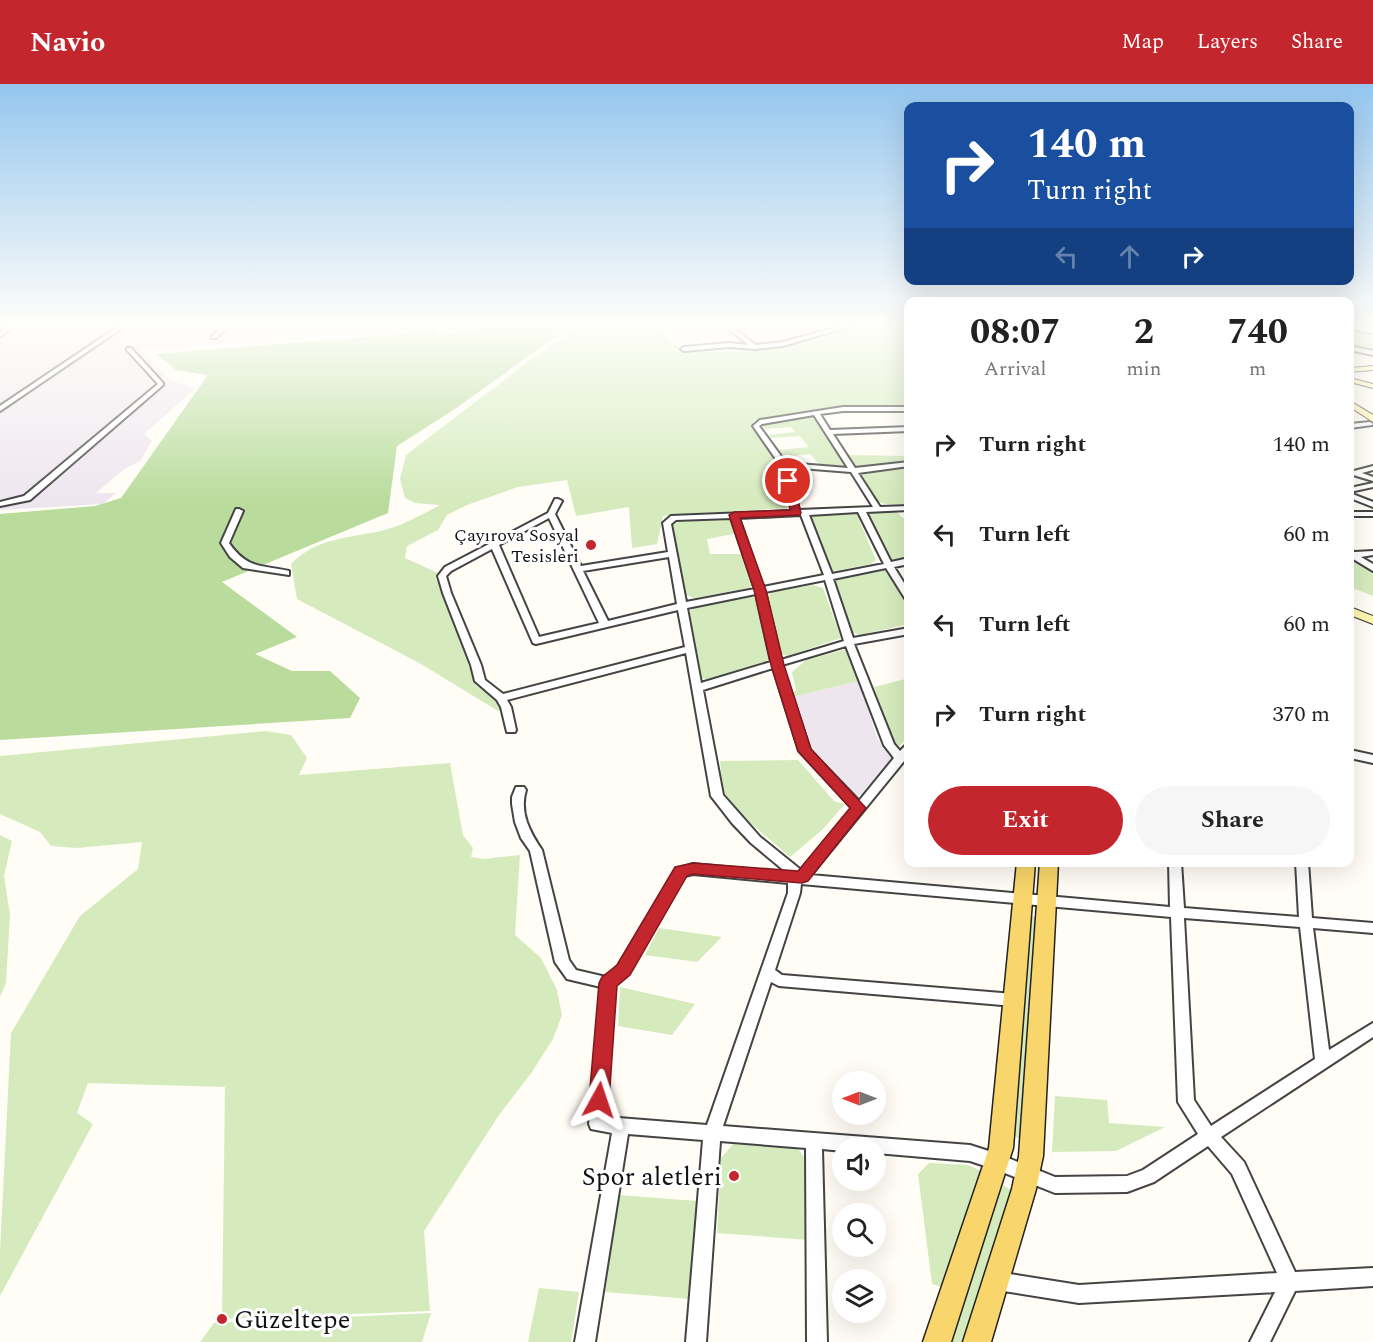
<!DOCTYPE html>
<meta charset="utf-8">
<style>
:root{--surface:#fff;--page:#f6f6f6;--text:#222;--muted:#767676;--accent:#c4262e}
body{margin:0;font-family:Spectral,serif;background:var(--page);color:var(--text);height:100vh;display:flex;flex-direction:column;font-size:22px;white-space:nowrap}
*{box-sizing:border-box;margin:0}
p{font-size:20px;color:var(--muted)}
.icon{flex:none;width:33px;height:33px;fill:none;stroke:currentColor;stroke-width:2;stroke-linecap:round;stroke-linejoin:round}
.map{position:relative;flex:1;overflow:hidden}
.details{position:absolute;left:904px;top:213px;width:450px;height:570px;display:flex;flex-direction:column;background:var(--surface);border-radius:12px;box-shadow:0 6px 24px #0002}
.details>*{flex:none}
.hud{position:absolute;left:904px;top:18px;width:450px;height:183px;border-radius:12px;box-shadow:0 6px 24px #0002;background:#1a4fa0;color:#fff;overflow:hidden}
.needle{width:39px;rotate:270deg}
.controls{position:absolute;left:832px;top:987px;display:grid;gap:12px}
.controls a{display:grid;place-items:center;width:54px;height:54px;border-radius:50%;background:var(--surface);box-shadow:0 6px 24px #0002;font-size:30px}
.pin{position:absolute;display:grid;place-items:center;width:51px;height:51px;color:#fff;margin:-26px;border:3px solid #fff;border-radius:50%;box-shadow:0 2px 6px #0007}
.me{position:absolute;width:66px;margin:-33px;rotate:5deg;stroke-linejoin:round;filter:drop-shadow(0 0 4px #0008)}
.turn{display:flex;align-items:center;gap:21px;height:126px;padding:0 24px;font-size:27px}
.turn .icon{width:78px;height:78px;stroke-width:2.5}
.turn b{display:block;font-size:42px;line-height:51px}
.lanes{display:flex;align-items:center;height:57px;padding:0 24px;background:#0003;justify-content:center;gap:30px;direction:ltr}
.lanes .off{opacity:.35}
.eta{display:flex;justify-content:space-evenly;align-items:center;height:102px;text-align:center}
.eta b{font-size:36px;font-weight:700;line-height:42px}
.action{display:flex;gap:12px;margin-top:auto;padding:12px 24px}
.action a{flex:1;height:69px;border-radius:36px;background:var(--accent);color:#fff;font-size:24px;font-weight:700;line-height:69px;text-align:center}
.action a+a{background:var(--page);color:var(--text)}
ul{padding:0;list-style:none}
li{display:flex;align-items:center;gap:18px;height:90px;padding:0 24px}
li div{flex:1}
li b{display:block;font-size:22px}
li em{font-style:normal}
header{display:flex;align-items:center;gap:36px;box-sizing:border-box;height:84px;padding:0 30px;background:var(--accent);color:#fff}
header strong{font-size:28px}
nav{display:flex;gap:33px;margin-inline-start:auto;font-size:21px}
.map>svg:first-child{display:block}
.industrial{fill:#eee6ef}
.green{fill:#d5ebbd}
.forest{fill:#b9dc9c}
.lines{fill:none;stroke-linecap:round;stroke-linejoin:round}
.street-casing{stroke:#444;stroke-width:4}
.secondary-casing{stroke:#333;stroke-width:2}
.primary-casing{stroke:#222;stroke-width:3}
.street{fill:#fff;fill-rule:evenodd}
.secondary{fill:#fff6b0;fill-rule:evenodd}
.primary{fill:#f9d66b;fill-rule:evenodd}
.route{fill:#c4262e;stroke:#7f191e;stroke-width:1.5}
.poi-dot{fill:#c4262e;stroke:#fff;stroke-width:2}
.labels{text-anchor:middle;stroke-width:6;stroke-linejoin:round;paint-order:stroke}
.far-poi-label{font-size:18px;fill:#111;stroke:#fff;text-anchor:end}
.near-poi-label{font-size:26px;fill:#111;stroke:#fff;text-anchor:end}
</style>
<header>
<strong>Navio</strong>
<nav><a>Map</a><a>Layers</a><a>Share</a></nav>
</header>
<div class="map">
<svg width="1373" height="1258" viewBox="0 0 1373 1258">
<rect width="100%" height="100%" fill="#fffdf5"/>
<!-- industrial -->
<path class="industrial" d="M0 240H278L258 259 141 265 171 297 196 304 144 350 152 357 140 377 123 386 96 409H116L103 420 0 426Z
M859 597 877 654 892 674 862 711 848 709 810 664 792 613Z"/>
<!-- green -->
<path class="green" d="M583 240H653L684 268 764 267 814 257 829 250 870 240H909V322L840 324 754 337 751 344 779 379 787 424 663 432 657 460 632 464 629 423 576 432 567 396 518 403 467 421 447 431 438 446 407 462 405 474 438 489 436 494 476 601 497 615 502 625 498 627 421 580 297 515 291 480C316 454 348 454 381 447 402 442 421 431 440 421L415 419 405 414 400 395 406 371 538 270Z
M1363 247 1373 248V268L1350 263V250L1359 252Z
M813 332 849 384 821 382 810 370 784 373 779 366 809 363 800 352 771 354 768 351 795 348 791 343 765 345 761 340Z
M847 371 909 372V378L862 385 855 384Z
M909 382V420C873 421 878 421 860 391Z
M895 427 909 439V474L892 475 869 429Z
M850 429 857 431 876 476 871 480 834 487 830 486 811 433Z
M726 435 730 436 734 450 707 455 710 470H742L753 501 749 504 694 514 685 510 671 441 679 438Z
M1350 474 1373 489V512L1350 503Z
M885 486 909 522V540L860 551 850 548 833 499 836 496Z
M813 501 823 504 841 554 787 572 780 569 767 512 773 508Z
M750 513 756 514 768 576 763 581 710 596 701 594 689 528 694 524Z
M847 565 859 597 792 613V610L796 606 792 588 806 576Z
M909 594V652L899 662 894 659 874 603Z
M266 647 291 651 307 674 299 691 450 679 463 751 473 764 471 773 484 775 520 771 515 851 541 874 557 906 562 931 553 955 532 988 499 1031 424 1147 430 1227 222 1235 225 1003 88 999 77 1029 93 1040 0 1212V1168L11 949 80 832 138 785 142 758 77 764 51 762 40 748 0 730V672Z
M798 676 834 717 845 720 822 746 790 773 740 730 723 707 720 677Z
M0 751 12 757 4 792 10 831 6 899 0 913Z
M1030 832 1035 833 1020 1055 1014 1052Z
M659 844 722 853 697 878 645 871Z
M620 903 695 920 672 951 618 942Z
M1055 1012 1107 1016 1109 1039 1165 1043 1116 1067 1052 1068Z
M734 1059 797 1063 806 1076 808 1156 717 1149 721 1074Z
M929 1079 968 1081 981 1087 942 1203 932 1200 918 1090Z
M1003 1101 1011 1106 962 1258H950Z
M618 1111 697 1117 690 1215 605 1208Z
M539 1204 579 1208 571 1258H528Z
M431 1229 422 1258H200L214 1239Z"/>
<!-- forest -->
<path class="forest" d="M469 240H573L455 325 397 362 388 429 222 498 297 553 255 570 292 587H330L360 614 350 634 0 656V430L95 422 121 414 208 291 176 286 156 270 414 249 411 246 437 247 434 251 483 248Z"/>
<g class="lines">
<defs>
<path id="street" d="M12 240H18L0 252V248Z
M122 240H128L0 327V322Z
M226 240H232L216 254H212V252Z
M722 240H728L756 261 783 258 848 240 854 241 783 262 755 265 729 263 684 267 681 265 684 263 729 259 749 261Z
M1350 241 1373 245V249L1350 245Z
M1350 262 1373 267V271L1350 266Z
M127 264H131L163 299V301L30 416 0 422V418L24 412 158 300 127 266Z
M843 323H909V327H843L820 330 830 346 909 343V347L833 350 855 384 909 378V382L858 389 880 423 909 422V426L866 428 891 478 909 474V480L894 483 909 507V517L906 516 886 484 833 495 853 554 909 544V550L854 560 894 660 900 667 905 662 909 661V671L811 791 1170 823 1169 778H1181L1184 824 1299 833 1296 778H1308L1312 834 1373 839V849L1313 844 1329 966 1373 939V953L1221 1053 1244 1078 1295 1188 1373 1184V1202L1295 1207 1270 1258H1250L1275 1208 1079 1219 997 1206 991 1203 988 1197 991 1191 997 1188 1079 1201 1277 1189 1232 1090 1208 1062 1154 1098 1127 1108 1055 1109 997 1086 970 1077 876 1069V1064H843V1067L822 1065 827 1258H807L806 1064 720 1057 706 1258H686L703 1056 628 1050 595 1258H575L612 1049 591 1045 589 1040 601 903 567 895 555 878 530 767 521 754 515 738 512 720V713L516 703H524L526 706C519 729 530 748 542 766L569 876 576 886 606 893 618 882 677 785 693 780 787 789 751 759 732 739 711 712 686 569 507 616 511 623 516 646 515 648H507L501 623 497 616 475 597 471 581 443 509 438 492 445 483 548 429 555 415H558L562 417 555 430 581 482 668 468 663 439 671 432 792 427 780 381 753 342 760 336ZM814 331 848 384 786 379 759 342 762 340ZM788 383 851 388 873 423 799 426ZM858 428 884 480 832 490 809 431ZM801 431 824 491 763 503 739 434ZM549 434 599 539 539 553 499 461ZM731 434 755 505 686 518 671 440 676 436ZM492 465 533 559 536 560 678 526 685 563 503 610 485 596 481 581 451 509 446 492 451 487ZM669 473 677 520 608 537 583 487ZM825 496 844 557 781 576 765 508ZM756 510 771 578 701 599 687 524ZM846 562 884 661 894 674 859 717 810 666 782 581ZM773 584 799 667 852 724 801 786 760 753 723 711 703 606ZM693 790 788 799V809L707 1041 606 1033 615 901 628 890 685 792ZM801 800 1171 833 1178 1018 1198 1050 1143 1086 1127 1092 1055 1093 998 1070 970 1061 723 1042 771 898 779 902 1014 922 1019 920 1021 916 1019 912 1014 910 782 891 775 886 800 809ZM1184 834 1300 843 1315 975 1211 1042 1194 1016Z
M1370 338 1373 340 1372 341 1350 344V340Z
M1373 382V386L1362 389 1373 393V397L1350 390V386L1354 387Z
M1373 399V403L1350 408V404Z
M1350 409 1373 418V423L1350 414Z
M236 425H239L243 427 229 459C247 485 261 481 289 487V491L243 484 230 473 221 459Z
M1350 428H1373V432H1350Z
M1350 467 1355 468 1373 467V471L1361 473 1373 480V487L1350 473Z
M1350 666 1373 671V679L1350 674Z"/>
<path id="secondary" d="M1373 282V286L1350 288V284Z
M1350 294 1373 300V304L1350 298Z
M1350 317 1373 331V338L1350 323Z
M1350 523 1373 532V540L1350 531Z"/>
<path id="primary" d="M1017 778H1035L1013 1064 951 1258H923L989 1064Z
M1040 778H1058L1043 1072 1036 1105 991 1258H963L1012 1105 1019 1072Z"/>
</defs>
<!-- street casing -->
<use href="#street" class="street-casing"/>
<!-- secondary casing -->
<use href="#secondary" class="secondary-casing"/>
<!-- primary casing -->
<use href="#primary" class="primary-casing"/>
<!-- street -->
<use href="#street" class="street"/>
<!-- secondary -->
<use href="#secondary" class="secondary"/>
<!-- primary -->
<use href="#primary" class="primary"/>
</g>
<!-- sky -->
<linearGradient id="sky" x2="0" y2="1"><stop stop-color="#95c6ee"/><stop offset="0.58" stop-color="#fffefa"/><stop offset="1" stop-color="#fffefa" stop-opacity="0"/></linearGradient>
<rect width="1373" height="416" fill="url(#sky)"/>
<!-- route -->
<path class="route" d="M785 395 793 397 801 429 800 431 740 434 766 506 784 581 811 665 866 724 808 797 802 799 693 790 687 792 630 891 617 902 609 1016 606 1023 599 1026 592 1023 589 1016 599 899 602 893 617 881 675 783 693 779 798 787 850 724 798 667 771 581 754 506 729 431 734 428 790 426Z"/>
<!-- markers -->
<g class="poi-dot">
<circle cx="591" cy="461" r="6"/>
<circle cx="734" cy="1092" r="6"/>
<circle cx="222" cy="1235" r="6"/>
</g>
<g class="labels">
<!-- far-poi labels -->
<g class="far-poi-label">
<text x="579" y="457">Çayırova Sosyal<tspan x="579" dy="21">Tesisleri</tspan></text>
</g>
<!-- near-poi labels -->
<g class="near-poi-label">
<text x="722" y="1101">Spor aletleri</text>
<text x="234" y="1244" text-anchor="start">Güzeltepe</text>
</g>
</g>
</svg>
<div class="controls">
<a><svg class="needle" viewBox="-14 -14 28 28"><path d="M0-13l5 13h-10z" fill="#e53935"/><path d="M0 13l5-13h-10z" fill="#767676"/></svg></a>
<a><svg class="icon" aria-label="sound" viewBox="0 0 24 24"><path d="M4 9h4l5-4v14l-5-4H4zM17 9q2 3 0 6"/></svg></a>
<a><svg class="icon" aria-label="search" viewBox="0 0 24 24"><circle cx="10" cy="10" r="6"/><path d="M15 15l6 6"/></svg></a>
<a><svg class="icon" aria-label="layers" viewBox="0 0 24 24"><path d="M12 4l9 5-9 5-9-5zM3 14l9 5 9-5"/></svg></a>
</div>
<div class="pin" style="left:788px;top:397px;background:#d93025"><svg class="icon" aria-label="arrive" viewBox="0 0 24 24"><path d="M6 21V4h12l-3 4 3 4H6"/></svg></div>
<svg class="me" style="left:599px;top:1016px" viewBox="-20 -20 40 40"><path d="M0-17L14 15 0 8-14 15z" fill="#c4262e" stroke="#fff" stroke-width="4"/></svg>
<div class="hud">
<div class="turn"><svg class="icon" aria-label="right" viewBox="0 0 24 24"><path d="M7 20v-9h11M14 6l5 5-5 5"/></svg><div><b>140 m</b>Turn right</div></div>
<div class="lanes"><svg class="icon off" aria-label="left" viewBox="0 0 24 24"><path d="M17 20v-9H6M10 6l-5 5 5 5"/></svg><svg class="icon off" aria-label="ahead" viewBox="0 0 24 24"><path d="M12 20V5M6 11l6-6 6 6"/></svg><svg class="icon" aria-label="right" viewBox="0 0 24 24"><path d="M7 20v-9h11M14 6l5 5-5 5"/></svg></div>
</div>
<section class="details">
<div class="eta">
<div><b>08:07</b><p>Arrival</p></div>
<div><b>2</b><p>min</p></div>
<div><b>740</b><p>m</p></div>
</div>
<ul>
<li><svg class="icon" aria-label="right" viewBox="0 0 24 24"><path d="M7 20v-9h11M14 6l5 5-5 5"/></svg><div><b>Turn right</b></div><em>140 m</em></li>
<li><svg class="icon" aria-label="left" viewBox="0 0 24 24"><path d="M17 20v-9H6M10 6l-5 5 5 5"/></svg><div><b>Turn left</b></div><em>60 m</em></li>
<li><svg class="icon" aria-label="left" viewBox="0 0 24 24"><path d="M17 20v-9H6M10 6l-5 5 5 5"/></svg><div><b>Turn left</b></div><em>60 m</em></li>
<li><svg class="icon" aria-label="right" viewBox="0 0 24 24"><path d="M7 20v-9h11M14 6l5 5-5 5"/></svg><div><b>Turn right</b></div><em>370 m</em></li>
</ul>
<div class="action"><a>Exit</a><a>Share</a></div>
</section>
</div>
